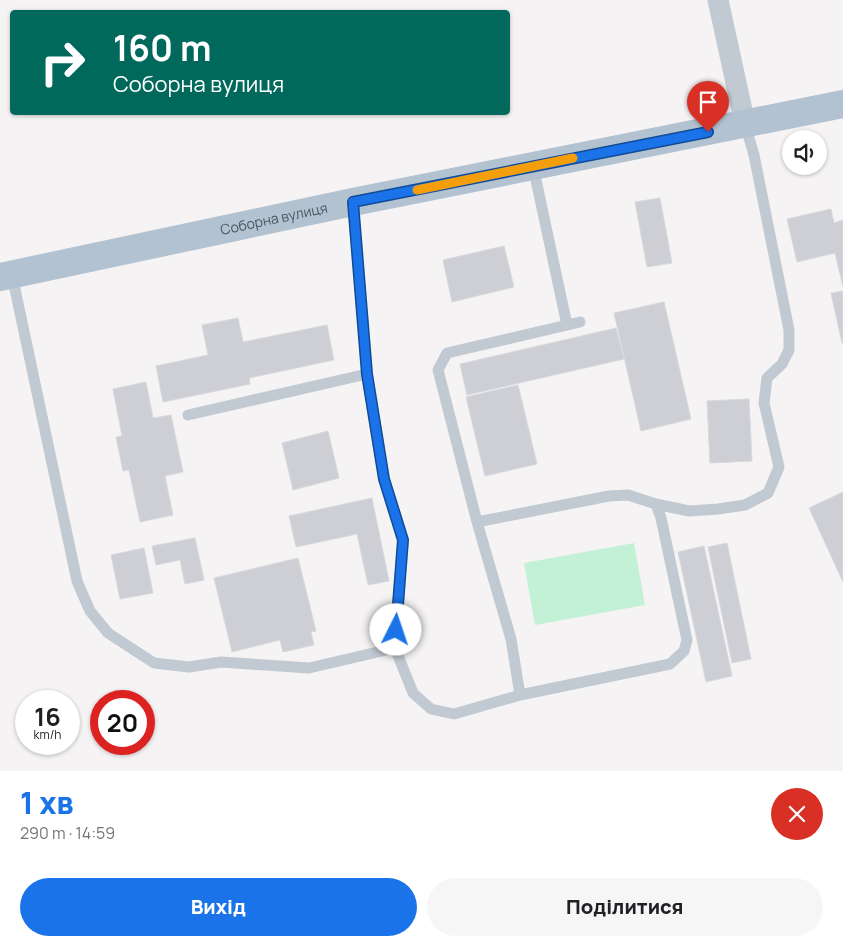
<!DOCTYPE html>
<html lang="uk">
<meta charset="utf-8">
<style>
:root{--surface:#fff;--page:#f6f6f6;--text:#202124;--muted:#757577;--accent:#1a73e8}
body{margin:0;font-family:Manrope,sans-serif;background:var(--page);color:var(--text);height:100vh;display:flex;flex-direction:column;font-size:19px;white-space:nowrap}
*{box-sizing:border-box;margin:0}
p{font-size:16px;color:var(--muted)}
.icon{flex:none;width:28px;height:28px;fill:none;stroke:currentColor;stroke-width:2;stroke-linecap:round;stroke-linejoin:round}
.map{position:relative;height:771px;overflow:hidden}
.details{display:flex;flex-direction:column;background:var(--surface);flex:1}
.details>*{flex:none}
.hud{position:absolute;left:10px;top:10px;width:500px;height:105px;border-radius:5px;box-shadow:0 1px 4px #0004;background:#00695c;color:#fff;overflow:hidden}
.tools{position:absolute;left:782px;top:130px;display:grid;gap:10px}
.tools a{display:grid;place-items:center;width:45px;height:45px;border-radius:50%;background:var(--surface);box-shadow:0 1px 4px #0004;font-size:25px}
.speed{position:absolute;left:15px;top:690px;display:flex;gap:10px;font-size:25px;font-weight:700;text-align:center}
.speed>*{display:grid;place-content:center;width:65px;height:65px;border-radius:50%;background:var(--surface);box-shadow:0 1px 4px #0004;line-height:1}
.speed small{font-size:12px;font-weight:400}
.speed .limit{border:8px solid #d22;background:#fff;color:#111}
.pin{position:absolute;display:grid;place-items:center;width:42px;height:42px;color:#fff;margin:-51px -21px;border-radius:50% 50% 50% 0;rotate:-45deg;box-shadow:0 0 5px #0007}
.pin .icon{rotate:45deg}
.me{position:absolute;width:55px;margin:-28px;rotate:4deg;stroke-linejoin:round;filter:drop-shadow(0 0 4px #0008)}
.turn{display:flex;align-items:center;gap:18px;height:105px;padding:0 20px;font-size:22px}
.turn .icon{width:65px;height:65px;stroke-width:2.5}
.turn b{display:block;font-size:35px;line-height:42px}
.round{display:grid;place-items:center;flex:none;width:52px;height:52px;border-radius:26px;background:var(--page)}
.head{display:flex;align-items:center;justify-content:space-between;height:85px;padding:0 20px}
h1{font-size:30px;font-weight:800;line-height:38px;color:var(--accent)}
.button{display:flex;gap:10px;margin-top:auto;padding:10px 20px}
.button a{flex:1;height:58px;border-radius:30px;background:var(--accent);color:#fff;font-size:20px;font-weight:800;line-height:58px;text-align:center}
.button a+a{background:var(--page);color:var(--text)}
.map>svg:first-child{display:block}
.green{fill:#c3f1d5}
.building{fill:#cdcfd5;stroke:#d7d9de}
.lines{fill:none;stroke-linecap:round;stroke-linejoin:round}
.service{stroke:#c1cad2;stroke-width:11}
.minor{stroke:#c1cad2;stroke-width:21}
.primary{stroke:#b3c2d1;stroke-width:28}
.route-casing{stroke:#114b97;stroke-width:12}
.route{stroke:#1a73e8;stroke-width:9}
.slow{stroke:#f59e0b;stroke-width:9}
.labels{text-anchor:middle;stroke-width:4;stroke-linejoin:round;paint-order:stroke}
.street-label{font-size:14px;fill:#4a5661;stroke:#fff}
</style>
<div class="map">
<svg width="843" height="771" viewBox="0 0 843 771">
<rect width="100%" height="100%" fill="#f5f3f3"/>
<!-- green -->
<path class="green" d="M634 543 645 605 535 625 524 563Z"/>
<!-- building -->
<path class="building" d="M660 198 672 263 647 267 635 202Z
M831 209 834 223 843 220V287L835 253 797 262 787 219Z
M504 246 514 287 452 302 443 260Z
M843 291V343H842L831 293Z
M664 302 691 419 641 431 614 313Z
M238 318 243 342 327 325 334 360 249 378 250 384 163 402 156 366 208 355 202 325Z
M616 328 624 359 467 395 460 364Z
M146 382 153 418 171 415 183 472 165 476 173 515 140 522 129 470 123 471 116 437 122 436 113 389Z
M518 385 537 464 485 476 466 397Z
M749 399 752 461 710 463 707 401Z
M328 431 339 478 293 490 282 443Z
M843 492V582L809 508Z
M372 498 389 581 368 585 357 534 296 547 289 516Z
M195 538 204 580 185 584 180 560 156 565 152 546Z
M727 543 751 659 732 663 708 547Z
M704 546 732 676 706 682 678 552Z
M144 548 153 593 120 599 111 555Z
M298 558 316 631 311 632 314 645 283 652 280 640 232 652 214 578Z"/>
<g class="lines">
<!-- service -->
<path class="service" d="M533 166 567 325
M353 202 367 374 384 479 403 540 395 648 413 693 431 709 454 714 520 695 670 664 684 651 687 640 661 518 656 504 628 495 609 496 477 522 438 370 447 353 580 322
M12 275 77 581 90 611 108 633 154 663 189 667 221 662 309 668 395 648
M188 415 367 374
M656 504 689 511 718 509 745 505 768 493 779 467 764 403 767 378 782 364 789 350V330L754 155 745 124
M477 522 511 639 520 695"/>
<!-- minor -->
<path class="minor" d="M718 0 745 124"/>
<!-- primary -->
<path class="primary" id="s1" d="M0 277 353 202 843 104"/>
</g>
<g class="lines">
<defs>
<path id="route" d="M396 630 403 540 384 479 367 374 353 202 708 132"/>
</defs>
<!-- route casing -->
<use href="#route" class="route-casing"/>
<!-- route -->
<use href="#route" class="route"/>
<!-- slow -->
<path class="slow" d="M417 190 573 158"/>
</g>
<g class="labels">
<!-- street labels -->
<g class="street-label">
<text dy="5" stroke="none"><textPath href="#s1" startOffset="280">Соборна вулиця</textPath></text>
</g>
</g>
</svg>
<div class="tools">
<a><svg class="icon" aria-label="sound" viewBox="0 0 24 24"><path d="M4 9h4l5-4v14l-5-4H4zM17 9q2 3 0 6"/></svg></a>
</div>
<div class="speed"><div>16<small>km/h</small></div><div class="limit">20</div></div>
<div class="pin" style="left:708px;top:132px;background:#d93025"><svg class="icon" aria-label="arrive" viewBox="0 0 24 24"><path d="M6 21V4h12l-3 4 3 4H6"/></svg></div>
<svg class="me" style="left:396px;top:630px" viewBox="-20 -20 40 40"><circle r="19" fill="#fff"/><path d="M0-13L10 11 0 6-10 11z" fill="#1a73e8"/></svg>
<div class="hud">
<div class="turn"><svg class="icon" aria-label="right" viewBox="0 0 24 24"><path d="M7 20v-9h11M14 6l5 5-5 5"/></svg><div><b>160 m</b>Соборна вулиця</div></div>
</div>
</div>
<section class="details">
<div class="head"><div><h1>1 хв</h1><p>290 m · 14:59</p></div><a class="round" style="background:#d93025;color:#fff"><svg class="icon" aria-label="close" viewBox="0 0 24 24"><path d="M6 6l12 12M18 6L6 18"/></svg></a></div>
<div class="button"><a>Вихід</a><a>Поділитися</a></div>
</section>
